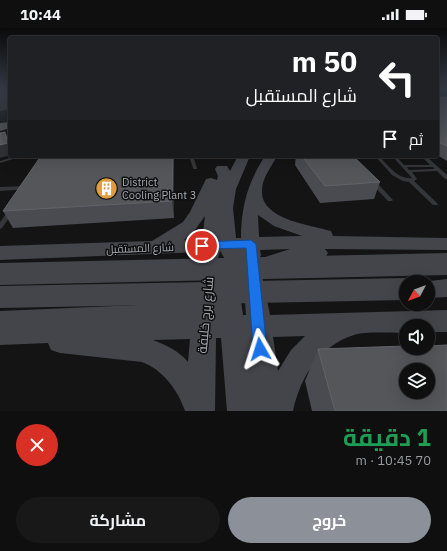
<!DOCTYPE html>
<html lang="ar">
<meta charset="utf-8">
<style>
:root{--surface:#0f0f10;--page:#181819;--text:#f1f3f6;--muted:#9b9c9f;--line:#2f2f30;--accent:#8c9099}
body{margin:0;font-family:"IBM Plex Sans",Cairo,sans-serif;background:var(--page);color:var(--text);direction:rtl;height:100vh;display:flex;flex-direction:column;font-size:15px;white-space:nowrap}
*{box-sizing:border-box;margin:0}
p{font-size:13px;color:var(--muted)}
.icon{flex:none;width:22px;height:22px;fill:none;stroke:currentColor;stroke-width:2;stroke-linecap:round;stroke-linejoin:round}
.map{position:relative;height:383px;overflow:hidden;direction:ltr}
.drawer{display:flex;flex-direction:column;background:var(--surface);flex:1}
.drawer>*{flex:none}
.guide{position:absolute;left:8px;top:8px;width:431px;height:122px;border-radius:4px;box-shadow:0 4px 16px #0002,0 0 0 1px var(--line);direction:rtl;background:#202124;color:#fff;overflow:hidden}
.needle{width:26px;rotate:229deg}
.controls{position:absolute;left:399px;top:247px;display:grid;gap:8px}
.controls a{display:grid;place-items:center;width:36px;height:36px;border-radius:50%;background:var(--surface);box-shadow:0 4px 16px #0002,0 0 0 1px var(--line);font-size:20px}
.pin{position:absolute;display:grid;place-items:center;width:34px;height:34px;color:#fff;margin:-17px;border:2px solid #fff;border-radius:50%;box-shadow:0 1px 4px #0007}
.me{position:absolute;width:44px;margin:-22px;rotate:354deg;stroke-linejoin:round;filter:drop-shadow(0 0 3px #0008)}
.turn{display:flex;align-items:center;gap:14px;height:84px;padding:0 16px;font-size:18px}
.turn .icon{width:52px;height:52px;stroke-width:2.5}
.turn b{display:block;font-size:28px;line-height:34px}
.then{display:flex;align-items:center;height:38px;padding:0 16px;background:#0003;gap:8px;font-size:15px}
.round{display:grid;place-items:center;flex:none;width:42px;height:42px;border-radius:21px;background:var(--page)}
.overview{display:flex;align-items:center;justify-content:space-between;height:68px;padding:0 16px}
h1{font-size:24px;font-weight:700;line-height:30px;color:#1e9e55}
.primary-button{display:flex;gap:8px;margin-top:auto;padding:8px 16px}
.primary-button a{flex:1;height:46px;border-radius:24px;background:var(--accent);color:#fff;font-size:16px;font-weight:700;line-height:46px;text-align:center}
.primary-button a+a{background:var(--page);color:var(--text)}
.status{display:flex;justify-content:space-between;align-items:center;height:28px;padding:0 20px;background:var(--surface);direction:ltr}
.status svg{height:11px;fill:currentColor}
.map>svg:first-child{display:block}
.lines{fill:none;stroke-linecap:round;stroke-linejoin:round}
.lane{fill:#35363a;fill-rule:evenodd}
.secondary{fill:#43454a;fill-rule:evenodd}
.primary{fill:#515459;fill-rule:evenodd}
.secondary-bridge{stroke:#43454a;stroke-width:22}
.wall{fill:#4a4b50}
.shaded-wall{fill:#303134}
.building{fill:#54565a;stroke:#616368;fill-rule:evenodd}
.route{fill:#1a73e8;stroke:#114b97}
.labels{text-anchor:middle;stroke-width:3;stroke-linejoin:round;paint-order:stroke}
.poi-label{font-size:11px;fill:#a7acb4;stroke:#0f0f10;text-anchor:start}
.street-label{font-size:11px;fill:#a7acb4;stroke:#0f0f10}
.near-street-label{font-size:13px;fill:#a7acb4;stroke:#0f0f10}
</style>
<div class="status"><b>10:44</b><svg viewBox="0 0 49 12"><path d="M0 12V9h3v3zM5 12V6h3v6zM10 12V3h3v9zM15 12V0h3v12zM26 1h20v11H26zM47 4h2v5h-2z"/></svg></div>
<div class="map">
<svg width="447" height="383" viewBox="0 0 447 383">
<rect width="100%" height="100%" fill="#141415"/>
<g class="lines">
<!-- lane -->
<path class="lane" d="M16 128H23L0 135V133Z
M189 128H193L197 140V141H193V140Z
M375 128H379C388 137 398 152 412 150L392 128H396L404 137H430L421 128H426L447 147V151H445L437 143 412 144 417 151 414 153 437 175 438 176 437 177H433L409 154 403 153 392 147ZM407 139H433L434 141 409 142Z
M373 152 375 153 392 171 393 172 392 173H388L371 155 370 154Z
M26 158 28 159 29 160 28 161 0 163V159Z
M11 181 14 183 2 200 0 201V194L9 182Z"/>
<!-- secondary -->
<path class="secondary" d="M238 128H250L236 161 233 180 236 210H241C241 178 248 154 265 128H277C272 138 262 150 262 162 260 192 312 197 331 203L333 208 447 210V222L325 221 328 225 325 230C302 237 285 233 262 247L270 287 447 282V304H428V298H406V305C393 305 365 303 354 307 319 318 300 350 293 383H227L221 310H216L215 383H185C178 362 163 342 142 334L60 325 51 322 48 315 0 317V283L161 276 181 272 188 268 203 256 226 233 220 223 217 233 210 235 203 233 200 228 201 224 0 232V218L152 213 183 194 190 184 206 151 211 150 217 152 218 148 215 141 217 138H227L230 143ZM258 187 274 198 302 208 259 209ZM205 188 202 211 184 212 195 202ZM290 221 259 231 261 227 260 222ZM248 233 252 234 244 238ZM244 261 246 287H243L240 266ZM305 308 291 322 278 343 273 309ZM190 311 188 334C179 323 166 317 153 312Z
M447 251V269L428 270V254H422Z"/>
<!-- primary -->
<path class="primary" d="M10 94V100L0 103V95Z"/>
<!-- secondary-bridge -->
<path class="secondary-bridge" d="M0 246 447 236
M0 269 406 261"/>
</g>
<!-- wall -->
<path class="wall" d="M437 69H447V133L437 127Z
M41 128H174V190L13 200 3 183Z
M296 128H302L380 154 374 171 320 175 295 137Z
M318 321 447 383H312L305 353Z"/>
<!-- shaded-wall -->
<path class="shaded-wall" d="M0 61H10V81L0 83Z
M5 104 10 114V127L0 130V117Z
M173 128H174V190L172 173Z"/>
<!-- building -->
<path class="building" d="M437 69H447V118L437 113Z
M5 104 8 115 0 117V105Z
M41 128H173L172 173 3 183Z
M302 128H353L380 154 325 158Z
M447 317V383H335L318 321 406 318V320H428V318ZM406 342H428V364H406Z"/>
<!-- sky -->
<linearGradient id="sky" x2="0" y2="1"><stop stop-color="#0b0b0c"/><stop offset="0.53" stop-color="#343a46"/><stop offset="1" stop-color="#343a46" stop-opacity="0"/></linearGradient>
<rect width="447" height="115" fill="url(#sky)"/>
<!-- route -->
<path class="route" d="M251 212 256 216 267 321 265 325 260 327 255 325 253 321 246 220 202 221 197 218 202 214Z"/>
<!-- icons -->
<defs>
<symbol id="building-disc" viewBox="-11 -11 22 22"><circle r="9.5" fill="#e19c40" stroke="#0f0f10"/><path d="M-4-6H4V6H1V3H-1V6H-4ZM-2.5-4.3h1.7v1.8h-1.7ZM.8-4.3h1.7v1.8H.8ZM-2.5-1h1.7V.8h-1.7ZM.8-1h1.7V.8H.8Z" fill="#fff"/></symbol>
</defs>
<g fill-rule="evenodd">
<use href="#building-disc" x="94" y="148" width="25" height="25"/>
</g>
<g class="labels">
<!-- poi labels -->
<g class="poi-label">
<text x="122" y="158">District<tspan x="122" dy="13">Cooling Plant 3</tspan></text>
</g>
<!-- street labels -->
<g class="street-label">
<text transform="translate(140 220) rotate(-2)" y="4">شارع المستقبل</text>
</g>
<!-- near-street labels -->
<g class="near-street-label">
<text transform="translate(205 287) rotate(-85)" y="5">شارع برج خليفة</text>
</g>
</g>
</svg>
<div class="controls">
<a><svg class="needle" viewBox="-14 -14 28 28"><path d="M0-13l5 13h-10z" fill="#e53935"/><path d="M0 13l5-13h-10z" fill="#9b9c9f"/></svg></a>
<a><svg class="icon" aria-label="sound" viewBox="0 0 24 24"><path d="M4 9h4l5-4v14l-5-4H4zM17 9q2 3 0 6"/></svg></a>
<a><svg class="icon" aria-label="layers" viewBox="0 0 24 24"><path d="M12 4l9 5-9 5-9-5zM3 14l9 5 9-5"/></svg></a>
</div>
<div class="pin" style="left:202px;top:218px;background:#d93025"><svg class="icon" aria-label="arrive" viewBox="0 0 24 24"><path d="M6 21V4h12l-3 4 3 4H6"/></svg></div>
<svg class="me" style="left:260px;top:321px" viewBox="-20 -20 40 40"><path d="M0-17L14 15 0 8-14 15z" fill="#1a73e8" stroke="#fff" stroke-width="4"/></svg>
<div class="guide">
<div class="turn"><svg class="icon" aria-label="left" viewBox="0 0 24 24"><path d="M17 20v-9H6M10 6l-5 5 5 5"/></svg><div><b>50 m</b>شارع المستقبل</div></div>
<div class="then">ثم<svg class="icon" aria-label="arrive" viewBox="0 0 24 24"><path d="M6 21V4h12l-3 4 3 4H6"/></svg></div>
</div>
</div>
<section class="drawer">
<div class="overview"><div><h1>1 دقيقة</h1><p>70 m · 10:45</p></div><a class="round" style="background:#d93025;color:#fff"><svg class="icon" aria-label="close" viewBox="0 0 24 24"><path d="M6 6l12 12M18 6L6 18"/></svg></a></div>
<div class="primary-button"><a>خروج</a><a>مشاركة</a></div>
</section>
